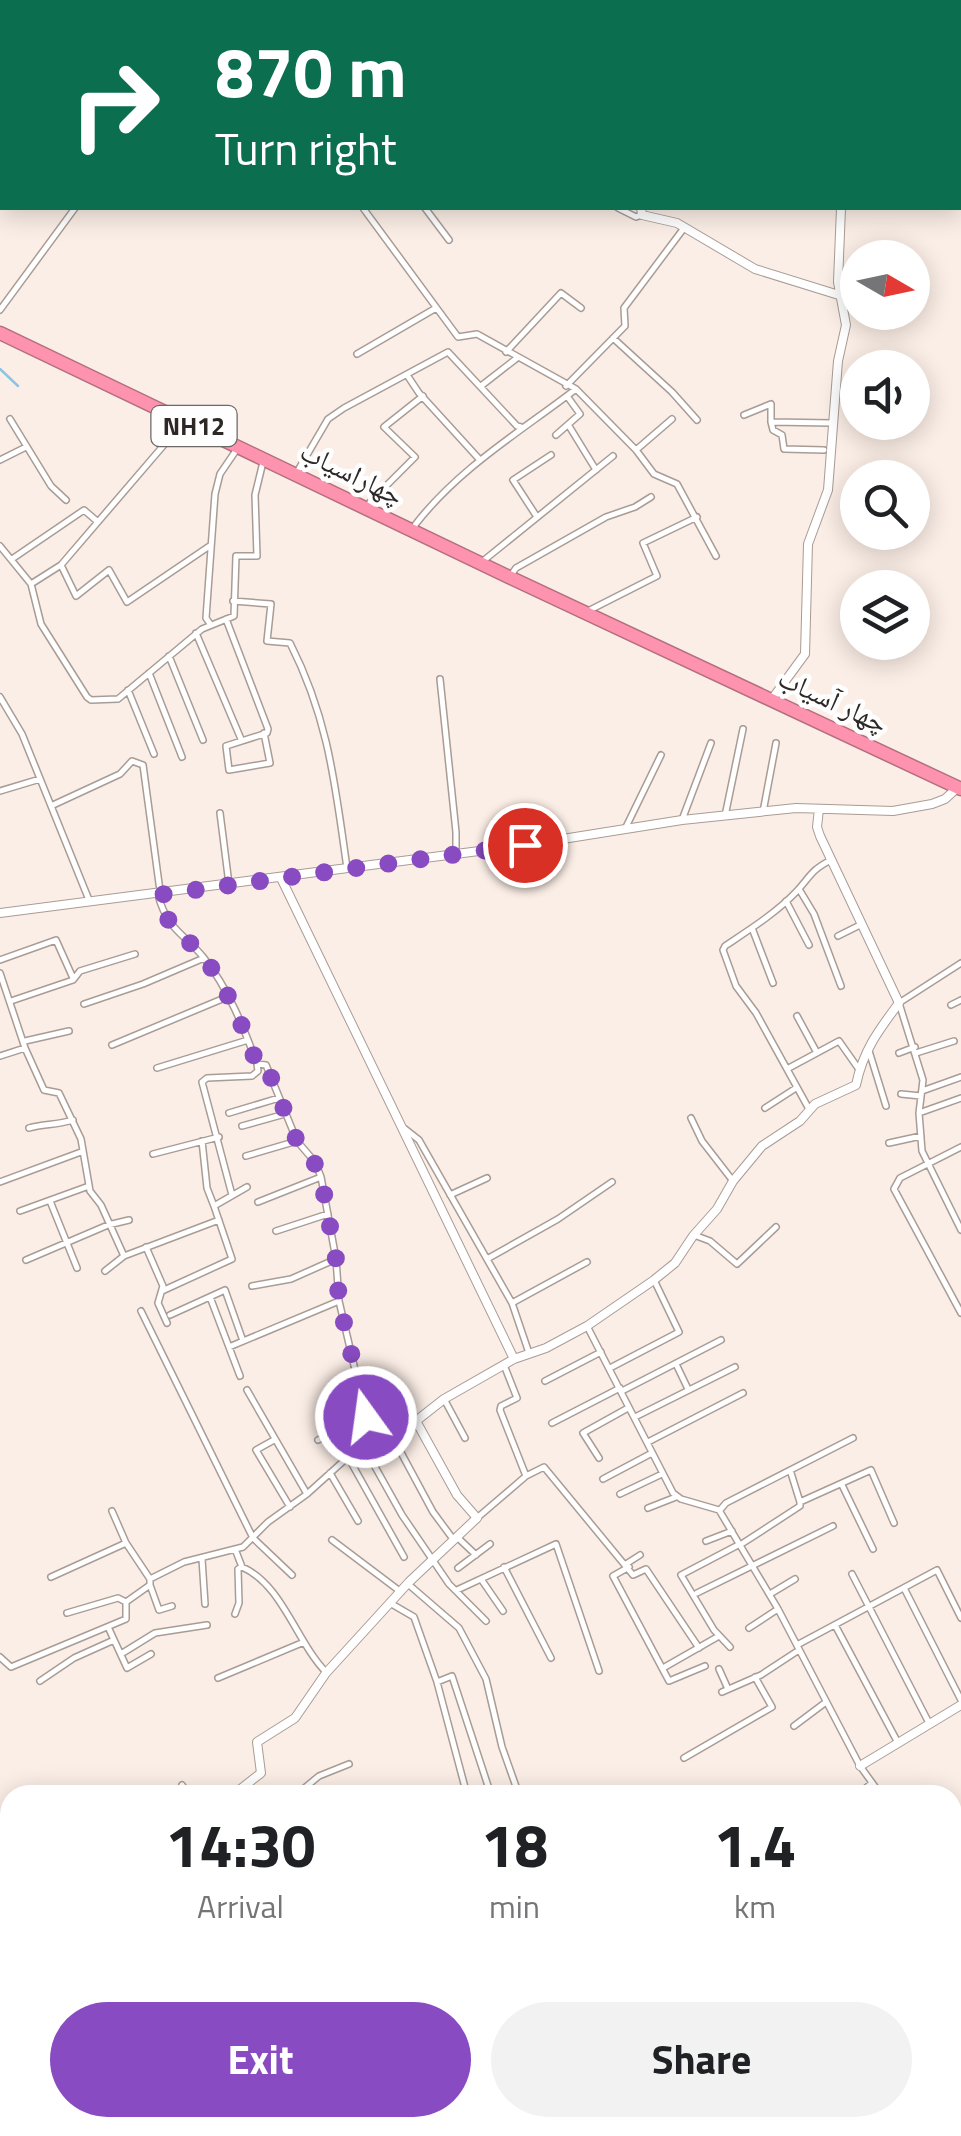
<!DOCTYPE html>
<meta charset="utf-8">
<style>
:root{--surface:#fff;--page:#f2f2f2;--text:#202124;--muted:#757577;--accent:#884bc1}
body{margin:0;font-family:"Titillium Web","Noto Naskh Arabic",sans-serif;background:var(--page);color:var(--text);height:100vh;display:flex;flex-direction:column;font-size:38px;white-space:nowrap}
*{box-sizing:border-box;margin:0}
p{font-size:32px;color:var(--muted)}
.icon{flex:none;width:55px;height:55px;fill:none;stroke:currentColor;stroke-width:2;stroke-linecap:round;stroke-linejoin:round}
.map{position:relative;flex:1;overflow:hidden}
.drawer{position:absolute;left:0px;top:1785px;width:962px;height:352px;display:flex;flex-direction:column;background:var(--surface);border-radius:30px 30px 0 0;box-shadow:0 5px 25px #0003}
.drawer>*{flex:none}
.hud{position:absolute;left:0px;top:0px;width:962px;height:210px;box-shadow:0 5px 25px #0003;background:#0b6e4f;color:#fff;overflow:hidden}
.needle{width:65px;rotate:99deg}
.tools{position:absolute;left:840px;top:240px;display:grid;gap:20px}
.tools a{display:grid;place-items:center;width:90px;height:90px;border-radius:50%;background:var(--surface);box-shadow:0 5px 25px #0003;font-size:50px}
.pin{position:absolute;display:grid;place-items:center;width:85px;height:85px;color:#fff;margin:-42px;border:5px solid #fff;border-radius:50%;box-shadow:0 2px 10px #0007}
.me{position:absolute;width:110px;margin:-55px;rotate:346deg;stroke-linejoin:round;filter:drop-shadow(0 0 8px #0008)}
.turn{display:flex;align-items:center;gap:35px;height:210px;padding:0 50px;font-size:45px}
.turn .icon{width:130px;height:130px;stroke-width:2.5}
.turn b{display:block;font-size:70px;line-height:85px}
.eta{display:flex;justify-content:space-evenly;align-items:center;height:170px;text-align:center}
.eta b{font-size:60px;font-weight:700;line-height:70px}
.action{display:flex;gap:20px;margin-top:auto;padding:20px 50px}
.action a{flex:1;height:115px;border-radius:60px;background:var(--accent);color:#fff;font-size:40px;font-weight:700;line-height:115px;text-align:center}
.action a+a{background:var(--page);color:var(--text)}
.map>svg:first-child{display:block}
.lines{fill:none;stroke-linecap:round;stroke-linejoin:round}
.stream{stroke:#8dc4e2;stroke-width:2.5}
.street-casing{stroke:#a99c95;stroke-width:8}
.secondary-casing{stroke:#a99c95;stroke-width:10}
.highway-casing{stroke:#b46e7f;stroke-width:15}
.street{stroke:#fff;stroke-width:5}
.secondary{stroke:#fff;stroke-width:8}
.highway{stroke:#fd93af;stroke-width:12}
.route{stroke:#884bc1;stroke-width:18;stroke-dasharray:0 32.4}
.labels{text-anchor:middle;stroke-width:9;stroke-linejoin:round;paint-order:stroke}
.shield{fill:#fefefe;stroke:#6c6867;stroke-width:2.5}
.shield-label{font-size:25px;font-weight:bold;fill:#2d2826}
.street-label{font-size:28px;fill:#2d2826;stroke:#fefefe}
</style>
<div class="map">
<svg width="961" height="2136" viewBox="0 0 961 2136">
<rect width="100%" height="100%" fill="#fbeee6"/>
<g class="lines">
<!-- stream -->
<path class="stream" d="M0 369 18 386
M0 2129 14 2136 37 2128"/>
<defs>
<path id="street" d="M533 0V2
M740 0 758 2
M800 0 801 2
M78 2 79 0
M120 2 121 1
M232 2 233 0
M255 2 256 0
M360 2V0
M617 2 618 0
M850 2 865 0
M959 2H961
M960 42H961
M960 59H961
M0 75 2 76
M960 81H961
M0 183 2 180
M363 208 458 337 477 334 576 389 636 450 654 474 677 484 716 556
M425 208 449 240
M618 208 636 217 642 215
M0 310 75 208
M613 338 672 392 697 420
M506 352 561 293 581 308
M357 354 436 308
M407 375 419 393 480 460
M481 386 517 358
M566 386 625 326 624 308 684 228
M744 415 771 404V422L832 423
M10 419 51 486 66 500
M771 422 773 430 782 435 784 449 824 450
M569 426 596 470
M556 435 580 414 567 396
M636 450 672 419
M0 460 26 447
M297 472 328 419 344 408 448 352 517 426 521 427
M369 507 370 502 415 457 384 427 423 396
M537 517 513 480 551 455
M415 530V525C459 468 520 432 576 389
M0 546 31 584 41 624 87 697 91 700 118 699 202 629 234 616 236 556H257L255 495 263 462
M12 559 84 510 98 522
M483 561 613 456
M61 565 76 596 109 570 127 602 211 545
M511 575 516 568 606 517 635 507 651 497
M31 584 61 565 169 439 180 422
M233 601 271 604 267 641 290 643C329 720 335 785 347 868
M586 612 657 576 643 543 697 517
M226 619 268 729 267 733 226 746 229 770 270 763 264 733
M211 625 206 618 215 494 220 474 237 449
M196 633 241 739
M169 656 203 740
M149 673 182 757
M440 679 456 832V854
M128 690 154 754
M0 697 22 734 89 900
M0 791 40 779
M53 805 120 774 132 761 143 765 160 891
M763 812 776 743
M220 813 229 884
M725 816 743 729
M682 820 711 743
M626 827 661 755
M799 889 814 914 841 986
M158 895C168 931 183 932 204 958 228 988 244 1028 257 1064L266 1065 297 1141 315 1162 321 1177 336 1259 339 1301 366 1417 375 1441
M786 901 809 945
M752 928 773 983
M838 936 862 924
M0 960 56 940 73 978
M961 963 899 1003 923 1080 919 1113 922 1151 961 1230
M0 973 25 1048 44 1090 59 1093 81 1139 90 1191 101 1205 124 1256 219 1220
M11 1001 73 980 80 971 135 954
M84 1004 143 984 204 958
M951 1005 961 1000
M797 1016 816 1051
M25 1041 69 1031
M112 1045 227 997
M869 1051 886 1106
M899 1053 915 1047
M916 1053 954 1041
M0 1056 25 1048
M157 1068 248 1040
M787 1069 839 1041 858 1068
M922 1091 961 1077
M901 1094 921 1096
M765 1108 796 1088
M809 1109 756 1013 736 986 723 950 725 946C749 930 776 913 796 892 810 877 811 870 831 860
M229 1113 279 1098
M919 1113 961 1098
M691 1118 702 1141 733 1181
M242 1126 285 1114
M29 1128C44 1124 57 1125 73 1120
M405 1129 419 1140 512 1303 529 1353
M202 1141 207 1188 214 1206
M889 1143 921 1136
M961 1147 900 1178 894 1189 961 1313
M153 1154 219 1137
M246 1156 297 1141
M0 1182 81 1152
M232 1195 202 1082 207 1078 252 1076 258 1071 257 1064
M450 1195 487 1178
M50 1201 77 1268
M258 1202 321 1177
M20 1211 89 1186
M276 1231 328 1214
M694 1235 710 1241 737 1264 776 1227
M146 1247 163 1286 158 1303 167 1323
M487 1259 558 1219 612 1182
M26 1260 108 1225 129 1220
M105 1271 124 1256
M252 1286 291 1279 336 1259
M162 1291 232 1259 214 1206 247 1187
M210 1297 240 1376
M512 1303 587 1262
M141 1311 253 1538 292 1575
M170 1315 225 1290 243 1341
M587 1326 673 1493 681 1499 719 1510 778 1609 860 1766 881 1795
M229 1347 339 1301
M676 1364 688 1389
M504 1365 517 1398 501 1406 500 1410 526 1476
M610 1368 679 1332 654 1280
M545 1381 601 1352
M247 1390 307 1494
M622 1391 721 1340
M444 1399 465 1438
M635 1417 735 1367
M552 1423 620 1388
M391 1434 433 1512 453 1539
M274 1440 256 1450 290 1507
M318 1440 366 1417
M648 1442 743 1393
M364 1447 402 1515 449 1584 486 1621
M348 1457 404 1557
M599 1458 583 1433 628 1408
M330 1473 358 1521
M791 1473 800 1502
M603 1479 652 1453
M842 1485 873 1549
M620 1494 662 1474
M648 1508 676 1497
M720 1510 726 1503 853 1438
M112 1511 126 1543 150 1579
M477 1518 526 1476 544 1467 633 1575 646 1569 699 1648
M457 1537 476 1555
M332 1540 401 1592
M706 1541 732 1531
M740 1545 800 1506V1502L871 1470 894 1523
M235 1549 242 1567 238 1569 239 1603 235 1614
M202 1559 205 1604
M626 1564 640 1555
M242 1567C282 1584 297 1643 326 1672
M504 1567 551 1658
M629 1567 613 1576 669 1681 705 1666
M458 1568 490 1544
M852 1574 929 1723
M51 1577 126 1543
M481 1579 503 1611
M408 1584 459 1628 486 1679 502 1747 519 1795
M150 1585 159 1610 172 1606
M904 1588 961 1700
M457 1590 556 1544 599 1671
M697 1593 833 1526
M770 1594 795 1579
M390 1603 414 1617 437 1682 467 1795
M67 1613 118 1598 126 1602
M835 1625 897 1741
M749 1628 778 1609
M109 1629 127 1668 151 1654
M797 1645 937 1570 961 1618
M730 1647 714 1630 681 1575 740 1544
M121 1654 155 1633 207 1625
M0 1657 11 1667 126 1619V1602L150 1585V1579L184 1562 243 1547 268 1522 307 1494 348 1457 416 1421
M663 1668 719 1636
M719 1669 728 1689
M218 1678 304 1642
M40 1681 74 1658 114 1640
M437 1682 452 1676 491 1795
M722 1692 761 1675 799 1650
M794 1726 826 1702
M684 1758 772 1707 755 1677
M182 1785 189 1795
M296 1795 319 1776 349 1764
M857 1795 872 1783
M952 1844 961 1839
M952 1904 959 1917
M0 1935 10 1954
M952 1956 961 1972
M952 2057 961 2073
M116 2128 119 2136
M180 2128 181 2136
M507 2128 510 2136
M541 2128 544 2136
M575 2128 578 2136
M638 2128 643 2136
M670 2128 673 2136
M695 2128 697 2136
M710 2128 712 2136
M741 2130 748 2128
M258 2136 269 2128
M368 2136 403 2128
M947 2136 961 2128"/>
<path id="secondary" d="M665 0V2
M641 208 642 215 677 223 755 269 842 296
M772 699 805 654 808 544 828 490 838 361 846 325 838 282 841 208
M281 878 514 1359
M0 913 525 845 682 820 796 808 893 811 932 804 945 799 957 788
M860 1766 961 1705
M233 1795 261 1773 257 1742 295 1718 326 1673 409 1582 477 1518 457 1495 416 1421 444 1399 514 1359 546 1348 587 1326 654 1280 675 1263 693 1236 717 1209 733 1181 762 1146 800 1121 815 1104 856 1085C863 1051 878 1031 899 1003L820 836 817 827 819 809
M0 2049 10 2045
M214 2128 242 2136
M35 2136 51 2128"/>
<path id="highway" d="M0 333 509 577 961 789"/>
</defs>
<!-- street casing -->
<use href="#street" class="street-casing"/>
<!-- secondary casing -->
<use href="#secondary" class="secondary-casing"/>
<!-- highway casing -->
<use href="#highway" class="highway-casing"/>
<!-- street -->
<use href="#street" class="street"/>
<!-- secondary -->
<use href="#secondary" class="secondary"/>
<!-- highway -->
<use href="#highway" class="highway"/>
</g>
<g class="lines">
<!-- route -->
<path class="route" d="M366 1417 339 1301 336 1259 321 1177 314 1162 297 1141 266 1065 257 1064C243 1028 228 988 204 958 183 932 169 933 158 895L525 845"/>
</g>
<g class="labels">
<!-- shield labels -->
<rect class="shield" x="151.5" y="406" width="85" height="40" rx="8"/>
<g class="shield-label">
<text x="194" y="435">NH12</text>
</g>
<!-- street labels -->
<g class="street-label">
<text transform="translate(352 473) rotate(26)" y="10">چهاراسیاب</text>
<text transform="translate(833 700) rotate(25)" y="10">چهار آسیاب</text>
</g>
</g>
</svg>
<div class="tools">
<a><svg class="needle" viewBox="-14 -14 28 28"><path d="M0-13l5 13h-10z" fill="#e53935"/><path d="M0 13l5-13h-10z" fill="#757577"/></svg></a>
<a><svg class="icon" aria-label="sound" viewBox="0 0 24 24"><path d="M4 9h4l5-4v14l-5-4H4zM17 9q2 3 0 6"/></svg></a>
<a><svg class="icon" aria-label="search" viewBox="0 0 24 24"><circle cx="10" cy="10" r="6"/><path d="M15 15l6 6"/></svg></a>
<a><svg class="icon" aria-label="layers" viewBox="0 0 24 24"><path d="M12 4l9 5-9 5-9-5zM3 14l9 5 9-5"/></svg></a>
</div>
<div class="pin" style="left:525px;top:845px;background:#d93025"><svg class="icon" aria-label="arrive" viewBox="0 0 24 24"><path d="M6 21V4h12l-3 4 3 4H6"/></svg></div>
<svg class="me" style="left:366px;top:1417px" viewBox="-20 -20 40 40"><circle r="17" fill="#884bc1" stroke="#fff" stroke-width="3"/><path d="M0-11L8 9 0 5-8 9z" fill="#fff"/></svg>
<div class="hud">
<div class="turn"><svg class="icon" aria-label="right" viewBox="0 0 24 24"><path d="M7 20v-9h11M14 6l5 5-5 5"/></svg><div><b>870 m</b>Turn right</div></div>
</div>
<section class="drawer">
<div class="eta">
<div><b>14:30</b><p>Arrival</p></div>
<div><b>18</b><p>min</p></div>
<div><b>1.4</b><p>km</p></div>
</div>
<div class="action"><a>Exit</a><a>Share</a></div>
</section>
</div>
